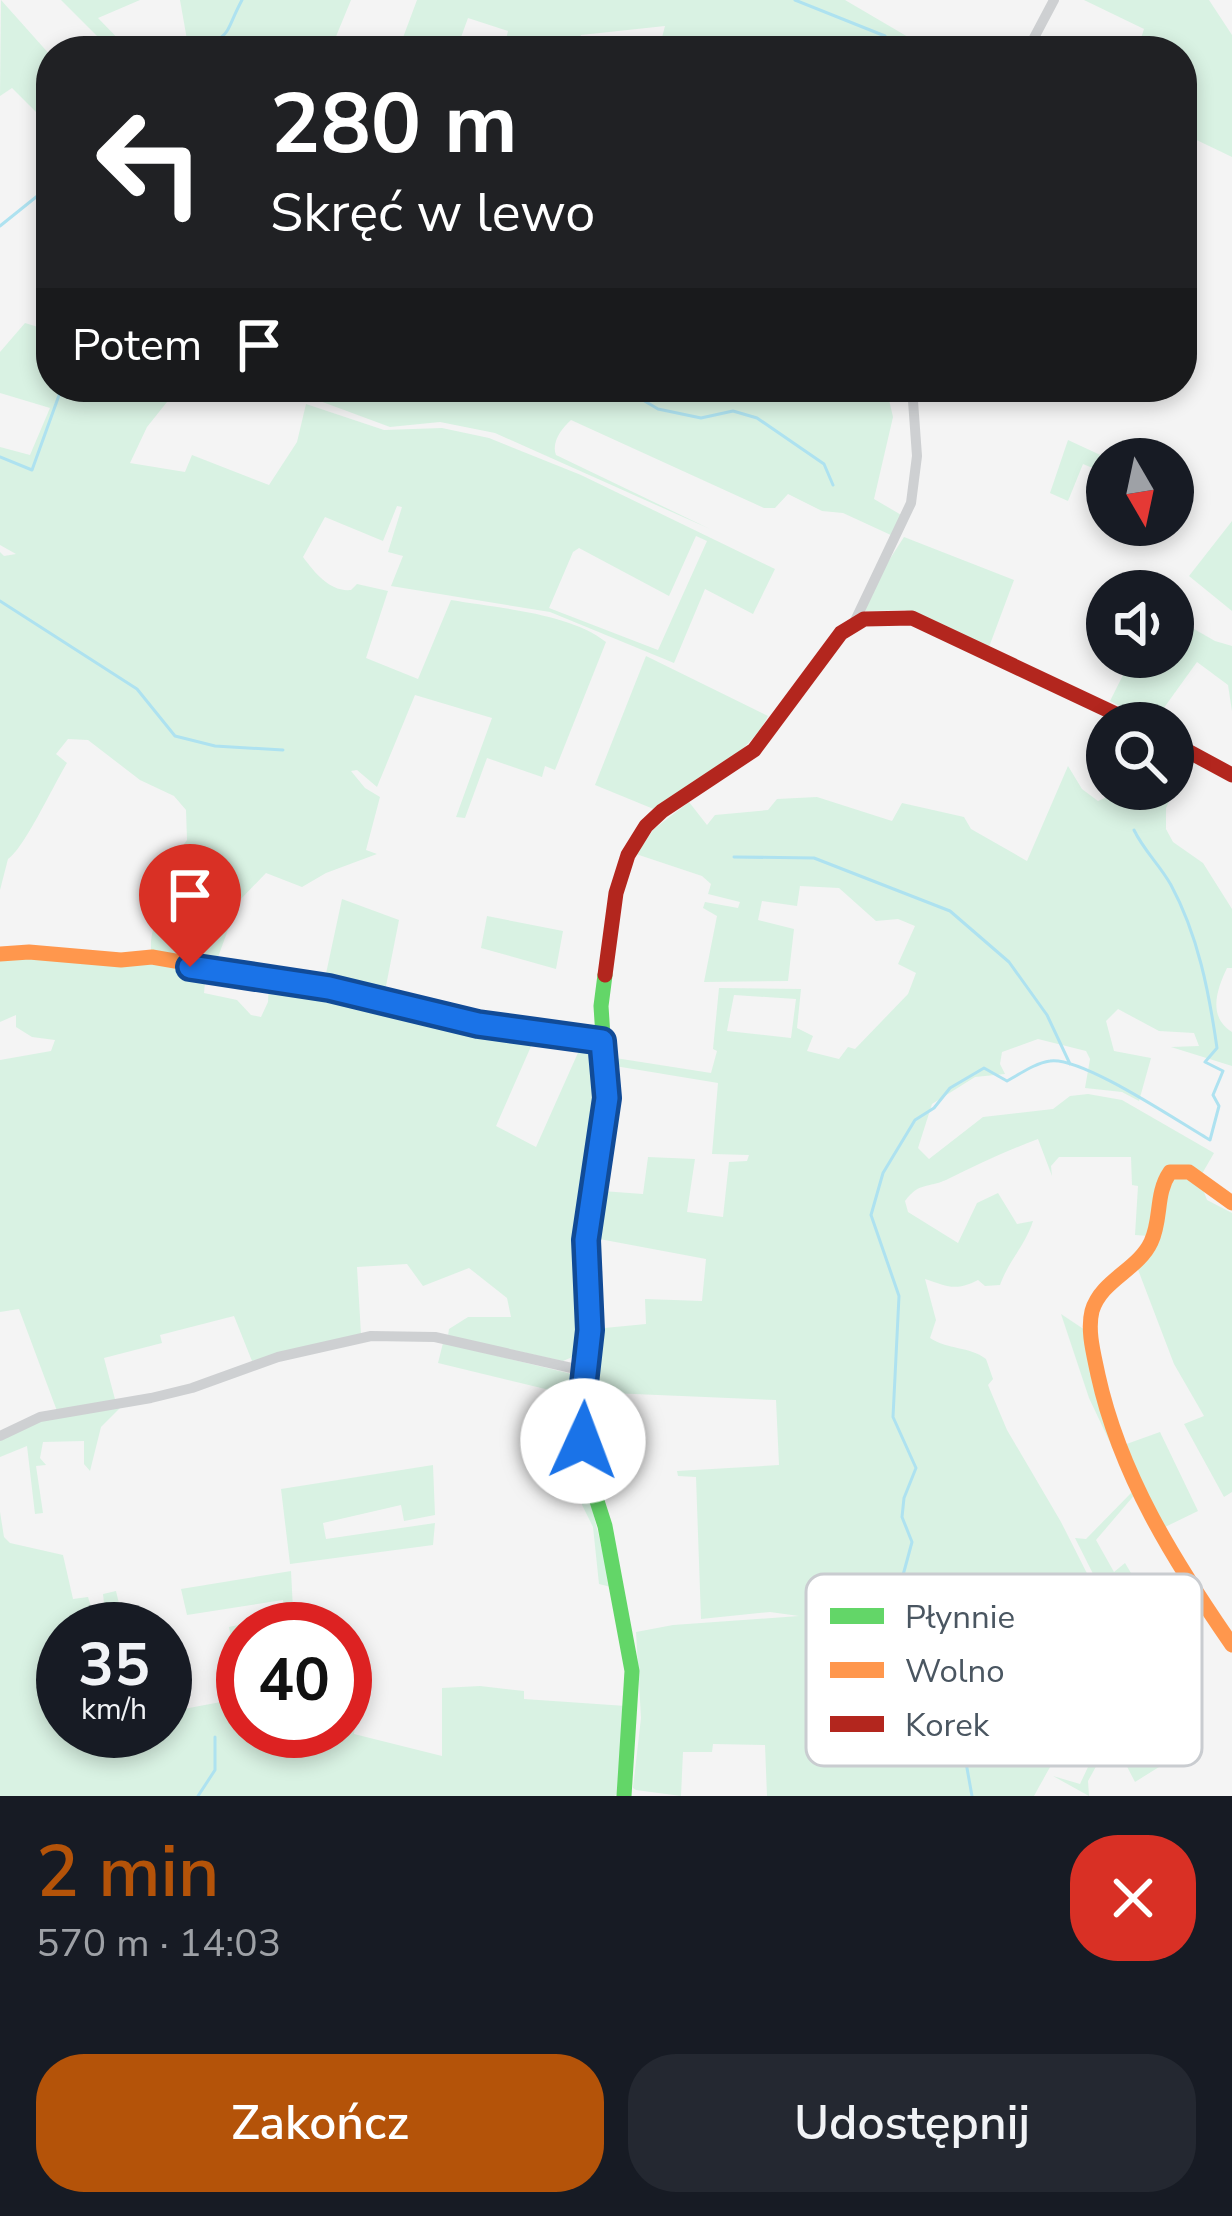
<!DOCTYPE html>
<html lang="pl">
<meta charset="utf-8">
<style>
:root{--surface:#171b24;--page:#242831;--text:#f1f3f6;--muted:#9ea1a6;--accent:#b45309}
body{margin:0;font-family:"Nunito Sans",sans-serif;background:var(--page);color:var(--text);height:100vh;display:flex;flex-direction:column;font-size:45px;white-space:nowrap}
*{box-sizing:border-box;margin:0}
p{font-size:39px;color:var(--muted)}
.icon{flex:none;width:66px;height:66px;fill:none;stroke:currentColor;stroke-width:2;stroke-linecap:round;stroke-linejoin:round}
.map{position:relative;height:1796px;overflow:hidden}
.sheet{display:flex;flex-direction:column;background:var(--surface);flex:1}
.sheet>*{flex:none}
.guide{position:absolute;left:36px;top:36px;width:1161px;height:366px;border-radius:48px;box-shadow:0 6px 18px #0003;background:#202124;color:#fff;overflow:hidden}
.needle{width:78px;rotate:171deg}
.controls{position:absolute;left:1086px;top:438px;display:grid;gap:24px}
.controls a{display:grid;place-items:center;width:108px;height:108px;border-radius:50%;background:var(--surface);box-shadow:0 6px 18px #0003;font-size:60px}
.speed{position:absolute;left:36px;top:1602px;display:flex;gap:24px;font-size:60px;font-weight:700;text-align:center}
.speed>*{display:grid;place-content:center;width:156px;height:156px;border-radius:50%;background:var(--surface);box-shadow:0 6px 18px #0003;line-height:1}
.speed small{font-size:30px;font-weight:400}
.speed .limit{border:18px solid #d22;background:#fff;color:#111}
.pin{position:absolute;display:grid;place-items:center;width:102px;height:102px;color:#fff;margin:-123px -51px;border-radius:50% 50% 50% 0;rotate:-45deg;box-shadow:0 0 12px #0007}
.pin .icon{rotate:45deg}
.me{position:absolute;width:132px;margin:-66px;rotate:2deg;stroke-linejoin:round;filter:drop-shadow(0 0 9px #0008)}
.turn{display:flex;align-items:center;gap:42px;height:252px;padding:0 36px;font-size:54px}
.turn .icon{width:156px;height:156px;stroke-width:2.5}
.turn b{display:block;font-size:84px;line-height:102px}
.then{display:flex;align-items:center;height:114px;padding:0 36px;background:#0003;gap:24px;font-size:45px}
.round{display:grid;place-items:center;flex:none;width:126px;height:126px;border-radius:48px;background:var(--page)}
.overview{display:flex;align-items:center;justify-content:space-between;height:204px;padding:0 36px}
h1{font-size:72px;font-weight:600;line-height:90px;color:var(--accent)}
.action{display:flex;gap:24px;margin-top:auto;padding:24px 36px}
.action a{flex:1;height:138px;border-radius:48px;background:var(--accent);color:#fff;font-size:48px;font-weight:600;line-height:138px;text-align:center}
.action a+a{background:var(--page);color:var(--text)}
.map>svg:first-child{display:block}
.green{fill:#d9f2e3;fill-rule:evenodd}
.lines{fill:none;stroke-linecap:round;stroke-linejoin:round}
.stream{stroke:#aee2f0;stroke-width:3}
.street{stroke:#ced0d2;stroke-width:10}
.fast{stroke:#63d668;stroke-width:15}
.slow{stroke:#ff974d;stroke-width:15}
.jam{stroke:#b3261e;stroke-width:15}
.route-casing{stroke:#114b97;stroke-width:30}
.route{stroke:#1a73e8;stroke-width:21}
.key{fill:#fff;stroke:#c9ccd0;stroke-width:3}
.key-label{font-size:33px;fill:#4a5661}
</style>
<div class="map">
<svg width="1232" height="1796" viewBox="0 0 1232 1796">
<rect width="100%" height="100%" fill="#f4f4f4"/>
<!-- green -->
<path class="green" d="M1 0 51 56V120L47 123 12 88 0 96Z
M61 0H140L98 18 130 51H112Z
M180 0H351L330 51H189Z
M417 0H845L932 51H673L659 49 665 26 581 35 576 51H513L504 48 508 31 468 18 456 51H398Z
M1084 0H1209L1232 35V157L1182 133V51H1137L1144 29Z
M25 323 38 327 51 340V387H179L147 427 130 463 185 472 192 455 269 485 297 442 306 404 384 430 442 428 489 438 581 475 775 569 753 614 705 589 674 663 550 612 391 586 403 556 388 552 402 507 397 506 383 541 325 517 303 557C315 573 330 592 351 590L357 584 388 591 366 658 418 679 451 600C497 608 570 613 606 642L555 770 545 766 542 777 487 758 465 818 456 817 492 718 415 695 377 787 357 770 351 771 365 788 380 797 366 850 377 854 326 873 302 887 266 873 239 901 209 922 229 927 214 968 151 950C149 912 180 898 158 857L178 852 187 840 186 810 174 796 140 780 88 740 68 739 56 754 67 763C54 784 24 849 8 859L0 890V552L4 556 16 554 0 545V447L30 455 50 408 0 393V352ZM696 536 707 541 658 650 549 608 573 552 579 548 669 596Z
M310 387H886L893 417 874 499 903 516 893 536 843 513 822 511 788 494 775 508H764L571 420C562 428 551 442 556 455L710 529 495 433 440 422 390 427 309 397Z
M1068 440 1109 459 1107 474 1083 464 1068 501 1050 493Z
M1232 521V611L1189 576Z
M904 537 1014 580 989 647 905 610 865 611 873 585Z
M1173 617 1215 641 1232 646V711L1228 685 1197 662 1153 723 1110 701 1132 657H1173Z
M646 656 768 716C748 757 693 784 656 810L595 785Z
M1173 749 1189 759 1166 808V829L1173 842 1203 863 1232 909V968H1227C1216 991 1208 1017 1232 1032V1066L1171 1047 1199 1046 1194 1033 1159 1031 1118 1009 1106 1021 1114 1051 1151 1058 1139 1101 1122 1092 1085 1088 1090 1059 1086 1051 1038 1039 1002 1052 1000 1064 1005 1074 975 1077 932 1104 918 1148 929 1159 983 1117 1053 1109 1070 1096 1088 1094 1122 1100 1214 1153 1199 1179 1207 1200 1232 1213V1492L1224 1497 1184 1424 1204 1416 1174 1364 1137 1267 1149 1236 1135 1235 1138 1186 1132 1185 1131 1157H1059L1051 1166 1052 1176 1038 1139C1006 1151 976 1165 946 1180 928 1188 919 1182 905 1201L908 1212 958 1243 977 1203 998 1193 1017 1224 1033 1221C1025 1246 1009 1260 1000 1285L985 1286 978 1280C955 1292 947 1286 925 1279L936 1320 930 1338C948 1350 969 1346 986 1359L993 1379 988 1385 1007 1430 1061 1522 1104 1607 1094 1612 1072 1648C1091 1710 1063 1742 1034 1796H767L765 1745 713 1744 712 1752H683L681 1796 636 1790 633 1788 641 1718 636 1632 673 1625 799 1616 770 1612 701 1619 696 1477 678 1476 677 1471 779 1465 776 1400 587 1392 594 1329 646 1324 645 1299 702 1301 706 1259 594 1238 602 1191 643 1194 648 1157 695 1159 687 1212 723 1217 729 1162 747 1161 749 1155 712 1154 718 1083 609 1065V1057L711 1073 717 1051 713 1049 719 988 801 989 797 1028 813 1036 807 1051 839 1059 848 1047 855 1049 908 994 916 973 898 964 915 926 898 919 876 921 839 888 800 886 797 906 762 901 758 920 794 929 788 981 704 982 717 916 703 908 705 902 738 908 740 902 708 894 711 884 702 876 636 854 654 829 689 802 707 825 715 815 768 810 777 799 817 797 892 821 902 803 964 817 971 829 1027 861 1068 766 1082 789 1098 801 1126 789H1173ZM734 995 796 999 791 1038 727 1031Z
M342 899 399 920 384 996 324 983Z
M487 916 563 931 556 969 481 948Z
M0 958 154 960 206 972 204 993 237 1000 251 1015 261 1017 268 1002 269 982 536 1035 496 1126 536 1147 581 1046 597 1050C604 1125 572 1196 576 1272 577 1298 586 1330 577 1355L563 1361 448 1336 449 1329 468 1317H511L507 1298 469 1268 423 1286 407 1264 357 1267 361 1334 252 1361 234 1316 160 1335 162 1343 104 1358 116 1403 57 1411 19 1309 0 1312V1060L51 1051 55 1040 32 1037 16 1027V1015L0 1022Z
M1061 1314 1085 1330 1109 1436 1137 1492 1096 1540 1114 1572 1125 1563 1182 1658 1147 1681 1075 1538 1086 1539 1133 1491 1089 1398Z
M443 1343 572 1374 574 1433 611 1587 599 1584 593 1527 582 1505V1494L568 1457 562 1393 438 1363Z
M122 1406 101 1427 90 1471 84 1464V1441L43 1442 40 1458 46 1465 36 1466 43 1513 35 1514 27 1446 0 1457V1440L42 1419Z
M1160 1432 1198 1511 1163 1528 1121 1446Z
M433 1465 435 1515 404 1521 401 1505 323 1523 326 1539 435 1523 433 1545 290 1564 281 1489Z
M0 1512 4 1537 10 1543 63 1555 73 1599 88 1597 96 1623 106 1621 103 1594 116 1591 125 1629H63V1731L148 1734V1731H165V1703L173 1711 242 1698 229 1627 285 1615 283 1600 187 1615 181 1589 291 1571 294 1629H243V1731H345V1643H363L354 1734 442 1756V1688L480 1686 524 1691V1699L626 1706 619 1793 614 1796H0Z
M1079 1649 1123 1750 1164 1726 1183 1752 1135 1782 1120 1753 1109 1743 1088 1781 1089 1796 1053 1776 1080 1784 1103 1735C1104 1708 1083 1678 1079 1649Z"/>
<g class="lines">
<!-- stream -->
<path class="stream" d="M795 0 885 36
M185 51 191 44C232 42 224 33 242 0
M0 226 51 185
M621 387 658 409 701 418 733 411 757 418 824 464 833 485
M0 457 32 470 62 387
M0 601 137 689 175 736 215 746 283 750
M734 857 814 858 950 911 1009 962 1047 1015 1070 1064
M198 1796 215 1770V1737
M972 1796 965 1757 975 1734 970 1697 971 1640 944 1605 899 1590 912 1542 902 1517 904 1498 916 1468 893 1417 899 1296 871 1215 883 1173 915 1120 934 1108 950 1088 984 1068 1007 1081C1020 1074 1035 1063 1050 1061 1082 1056 1180 1123 1210 1140L1219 1106 1213 1095 1223 1071 1205 1062 1217 1048C1209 992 1198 935 1171 885 1160 865 1144 851 1134 830"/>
<!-- street -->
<path class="street" d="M1027 51 1054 0
M853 625 911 503 917 456 912 387
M0 1436 40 1417 151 1398 192 1388 278 1357 371 1336 435 1337 585 1371"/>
<!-- fast -->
<path class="fast" d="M605 975 601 1006 607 1098 586 1240 590 1330 581 1410 589 1476 605 1526 632 1671 624 1796"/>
<!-- slow -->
<path class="slow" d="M0 954 29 952 121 960 152 957 329 988 478 1023 602 1041
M1232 1203 1189 1172H1170C1155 1194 1162 1219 1151 1242 1138 1270 1101 1280 1092 1311 1087 1331 1094 1355 1098 1375 1120 1475 1174 1561 1232 1645"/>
<!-- jam -->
<path class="jam" d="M1173 743 1232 775
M605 975 616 893 628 855 646 826 662 811 754 750 841 633 864 619 912 618 1135 723"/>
</g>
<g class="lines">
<defs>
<path id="route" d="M190 967 329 988 478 1024 602 1041 607 1098 586 1240 590 1330 581 1410 583 1441"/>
</defs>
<!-- route casing -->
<use href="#route" class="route-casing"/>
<!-- route -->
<use href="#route" class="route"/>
</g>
<!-- legend -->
<rect x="806" y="1574" width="396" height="192" rx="18" class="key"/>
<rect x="830" y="1608" width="54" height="16" fill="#63d668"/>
<rect x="830" y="1662" width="54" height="16" fill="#ff974d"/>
<rect x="830" y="1716" width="54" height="16" fill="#b3261e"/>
<g class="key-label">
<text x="905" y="1628">Płynnie</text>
<text x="905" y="1682">Wolno</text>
<text x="905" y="1736">Korek</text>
</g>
</svg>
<div class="controls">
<a><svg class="needle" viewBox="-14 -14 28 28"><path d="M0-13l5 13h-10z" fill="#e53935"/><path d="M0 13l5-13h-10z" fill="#9ea1a6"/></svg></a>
<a><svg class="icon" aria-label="sound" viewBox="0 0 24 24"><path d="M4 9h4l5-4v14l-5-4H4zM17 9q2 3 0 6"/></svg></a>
<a><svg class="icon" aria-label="search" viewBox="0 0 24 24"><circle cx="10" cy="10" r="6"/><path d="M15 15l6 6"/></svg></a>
</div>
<div class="speed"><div>35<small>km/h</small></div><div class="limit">40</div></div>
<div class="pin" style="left:190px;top:967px;background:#d93025"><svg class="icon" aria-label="arrive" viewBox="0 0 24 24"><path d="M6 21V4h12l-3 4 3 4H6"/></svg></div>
<svg class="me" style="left:583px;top:1441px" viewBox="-20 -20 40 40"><circle r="19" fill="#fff"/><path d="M0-13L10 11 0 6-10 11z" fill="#1a73e8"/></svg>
<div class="guide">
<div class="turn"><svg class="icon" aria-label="left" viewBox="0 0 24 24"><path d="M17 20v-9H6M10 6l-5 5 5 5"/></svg><div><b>280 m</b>Skręć w lewo</div></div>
<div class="then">Potem<svg class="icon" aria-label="arrive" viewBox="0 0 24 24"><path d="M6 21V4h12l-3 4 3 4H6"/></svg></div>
</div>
</div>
<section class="sheet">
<div class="overview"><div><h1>2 min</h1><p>570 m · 14:03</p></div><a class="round" style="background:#d93025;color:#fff"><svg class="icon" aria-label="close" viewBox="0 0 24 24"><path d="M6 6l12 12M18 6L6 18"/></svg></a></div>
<div class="action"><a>Zakończ</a><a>Udostępnij</a></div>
</section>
